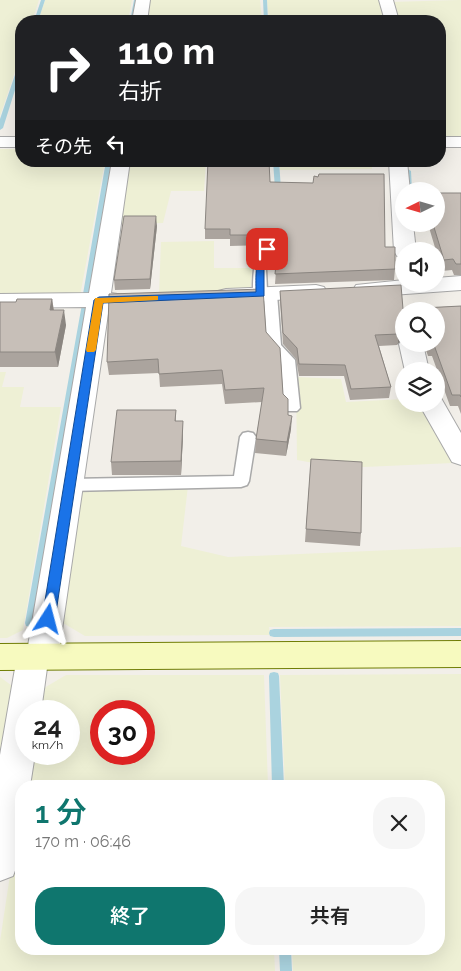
<!DOCTYPE html>
<html lang="ja">
<meta charset="utf-8">
<style>
:root{--surface:#fff;--page:#f6f6f6;--text:#222;--muted:#767676;--accent:#0f766e}
body{margin:0;font-family:Raleway,"Noto Sans JP",sans-serif;background:var(--page);color:var(--text);height:100vh;display:flex;flex-direction:column;font-size:19px;white-space:nowrap}
*{box-sizing:border-box;margin:0}
p{font-size:16px;color:var(--muted)}
.icon{flex:none;width:28px;height:28px;fill:none;stroke:currentColor;stroke-width:2;stroke-linecap:round;stroke-linejoin:round}
.map{position:relative;flex:1;overflow:hidden}
.panel{position:absolute;left:15px;top:780px;width:430px;height:175px;display:flex;flex-direction:column;background:var(--surface);border-radius:20px;box-shadow:0 5px 20px #0002}
.panel>*{flex:none}
.hud{position:absolute;left:15px;top:15px;width:431px;height:152px;border-radius:20px;box-shadow:0 5px 20px #0002;background:#202124;color:#fff;overflow:hidden}
.needle{width:32px;rotate:265deg}
.controls{position:absolute;left:395px;top:182px;display:grid;gap:10px}
.controls a{display:grid;place-items:center;width:50px;height:50px;border-radius:50%;background:var(--surface);box-shadow:0 5px 20px #0002;font-size:25px}
.speed{position:absolute;left:15px;top:700px;display:flex;gap:10px;font-size:25px;font-weight:700;text-align:center}
.speed>*{display:grid;place-content:center;width:65px;height:65px;border-radius:50%;background:var(--surface);box-shadow:0 5px 20px #0002;line-height:1}
.speed small{font-size:12px;font-weight:400}
.speed .limit{border:8px solid #d22;background:#fff;color:#111}
.pin{position:absolute;display:grid;place-items:center;width:42px;height:42px;color:#fff;margin:-21px;border-radius:10px;box-shadow:0 2px 8px #0006}
.me{position:absolute;width:55px;margin:-28px;rotate:9deg;stroke-linejoin:round;filter:drop-shadow(0 0 4px #0008)}
.turn{display:flex;align-items:center;gap:18px;height:105px;padding:0 20px;font-size:22px}
.turn .icon{width:65px;height:65px;stroke-width:2.5}
.turn b{display:block;font-size:35px;line-height:42px}
.then{display:flex;align-items:center;height:48px;padding:0 20px;background:#0003;gap:10px;font-size:19px}
.round{display:grid;place-items:center;flex:none;width:52px;height:52px;border-radius:20px;background:var(--page)}
.headline{display:flex;align-items:center;justify-content:space-between;height:85px;padding:0 20px}
h1{font-size:30px;font-weight:600;line-height:38px;color:var(--accent)}
.button{display:flex;gap:10px;margin-top:auto;padding:10px 20px}
.button a{flex:1;height:58px;border-radius:20px;background:var(--accent);color:#fff;font-size:20px;font-weight:600;line-height:58px;text-align:center}
.button a+a{background:var(--page);color:var(--text)}
.map>svg:first-child{display:block}
.farmland{fill:#eef0d5;fill-rule:evenodd}
.lines{fill:none;stroke-linecap:round;stroke-linejoin:round}
.stream{fill:#aad3df;fill-rule:evenodd}
.lane-casing{stroke:#a9a9a9;stroke-width:3}
.street-casing{stroke:#a9a9a9;stroke-width:2}
.secondary-casing{stroke:#707d05;stroke-width:2}
.lane{fill:#fff;fill-rule:evenodd}
.street{fill:#fff;fill-rule:evenodd}
.secondary{fill:#f7fabf;fill-rule:evenodd}
.wall{fill:#aba49e}
.shaded-wall{fill:#8b8681}
.building{fill:#c7bfb8;stroke:#8b8681}
.route{fill:#1a73e8;stroke:#114b97}
.slow{fill:#f59e0b}
</style>
<div class="map">
<svg width="461" height="971" viewBox="0 0 461 971">
<rect width="100%" height="100%" fill="#f2efe9"/>
<!-- farmland -->
<path class="farmland" d="M0 0H39L32 21H21V54L0 116Z
M45 0H132L128 21H38Z
M149 0H260L262 21H145Z
M267 0H380L386 21H269Z
M459 0H461V137L440 138V21H396L390 2Z
M0 149H21V161H105L80 296 0 297Z
M127 161H206L204 191H171L163 223 118 224Z
M279 161H371L372 169 280 170Z
M214 241V268H252L251 291 159 294 161 242Z
M0 372H6L2 387H24L20 407H61L23 630 7 638H0Z
M296 377 341 379 346 402 404 399V404H424L453 463 342 468 297 460Z
M188 486 181 546 228 557 461 547V626L269 627 270 635 85 636 63 623 81 494 88 488Z
M461 674V971H293L292 949H439V786H285L280 675Z
M66 675H264L268 786H24L29 754H69V711H35L39 691ZM101 711H144V754H101Z
M0 677 19 691 0 801Z
M21 803V949H274L275 971H0V941Z"/>
<g class="lines">
<!-- stream -->
<path class="stream" d="M41 0H45L38 21H34Z
M134 0H138L134 21H130Z
M263 0H267L268 21H264Z
M19 63H21V71L3 128 0 130V119Z
M106 161H112L91 294 87 296 83 294Z
M273 161H279L281 189 278 191 275 189Z
M408 169 411 171 412 191 407 190 405 171Z
M82 304H85L89 306 35 623 34 626 30 627 26 626 25 623Z
M461 628V636L274 637 270 636 269 633 270 630 274 629Z
M274 672 278 673 279 676 284 786H272L269 676 270 673Z
M279 949H291L292 971H280Z"/>
<defs>
<path id="lane" d="M267 245 273 249 266 269 267 291H275L277 294 281 345 295 360 300 408 297 411H287L284 408 281 361 267 346 264 298H255L253 295C253 283 252 249 267 245Z
M248 432 253 433 256 437 249 481 247 485 241 487 69 491 63 489 61 485 63 481 69 479 234 476 240 437 243 433Z"/>
<path id="street" d="M136 0H150L147 21H132Z
M379 0H393L399 21H385Z
M0 137H21V147H0Z
M440 137H461V147H440Z
M112 161H130L111 293 124 295 127 300 124 305 109 307 58 657 53 666 47 668 41 711H26V754H35L30 786H21C21 816 25 848 13 876L0 881V755L17 657 22 648 28 646 86 307 0 308V294L89 293Z
M389 161H407L410 191H404V224H413L416 251H404V257L397 256 394 251Z
M461 276V290L364 297 356 295 353 290 356 285 404 280V284H436V278Z
M316 285 324 287 327 292 324 297 226 303 218 301 215 296 218 291 226 289Z
M403 339 404 344H423L429 371H405L399 344Z
M436 397 441 398 461 433V465L452 462 419 404H436Z"/>
<path id="secondary" d="M461 641V667L0 670V644Z"/>
</defs>
<!-- lane casing -->
<use href="#lane" class="lane-casing"/>
<!-- street casing -->
<use href="#street" class="street-casing"/>
<!-- secondary casing -->
<use href="#secondary" class="secondary-casing"/>
<!-- lane -->
<use href="#lane" class="lane"/>
<!-- street -->
<use href="#street" class="street"/>
<!-- secondary -->
<use href="#secondary" class="secondary"/>
</g>
<!-- wall -->
<path class="wall" d="M270 182 385 247 395 269 394 280 275 284 278 245 266 243 263 245 230 246V239H205V229Z
M461 193V275H454L452 270 442 271 428 224H436Z
M157 226 150 289 115 290 114 280Z
M280 291 403 309 461 306V414L458 406H450L432 356H428L424 344H436V311H404L397 345 379 346 391 387 389 398 350 400 344 376H299L296 359 283 344 280 302Z
M52 299 54 310 66 325 58 367H0V302H16Z
M266 332 283 394 291 429 286 456 255 453 256 439 262 402 225 404 222 384 160 387 159 373 109 375 107 362Z
M176 410V421L183 435 181 475H112L111 462Z
M311 459 361 533 360 546 305 542Z"/>
<!-- shaded-wall -->
<path class="shaded-wall" d="M156 216 157 226 150 289V279Z
M266 233V243L263 245V235Z
M52 299 54 314 50 310Z
M64 310 66 325 58 367 55 352Z
M404 328V337L397 345 399 334Z
M292 416 291 429 286 456 287 442Z
M183 421V435L181 475V461Z"/>
<!-- building -->
<path class="building" d="M208 161H269L270 182 313 183 314 176 318 177 319 174H384L385 247H395V269L275 274 279 235 266 233 263 235H230V229H205Z
M436 193H461V264H456L453 259 444 260 433 224H436Z
M124 216H156L150 279 114 280Z
M401 285 403 309 461 306V397L460 395H452L434 345H429V344H436V311H404V328L399 334 375 335 391 387 351 389 345 365 299 364 297 348 283 333 280 291Z
M263 289 266 332 280 348 283 394 288 399V415L292 416 287 442 256 439 264 388 225 390 222 370 159 374 158 359 107 362 109 294Z
M17 299H52L50 310H64L55 352H0V302H16Z
M117 410H176L175 421H183L181 461 111 462Z
M311 459 362 462 361 533 306 529Z"/>
<!-- route -->
<path class="route" d="M267 246 271 249 264 269V296L103 303 55 619 53 622H44L42 619 94 300 99 297 256 292C256 280 254 252 267 246Z"/>
<!-- slow -->
<path class="slow" d="M154 296H158V300L103 303 96 350 94 352H87L86 350 95 298Z"/>
</svg>
<div class="controls">
<a><svg class="needle" viewBox="-14 -14 28 28"><path d="M0-13l5 13h-10z" fill="#e53935"/><path d="M0 13l5-13h-10z" fill="#767676"/></svg></a>
<a><svg class="icon" aria-label="sound" viewBox="0 0 24 24"><path d="M4 9h4l5-4v14l-5-4H4zM17 9q2 3 0 6"/></svg></a>
<a><svg class="icon" aria-label="search" viewBox="0 0 24 24"><circle cx="10" cy="10" r="6"/><path d="M15 15l6 6"/></svg></a>
<a><svg class="icon" aria-label="layers" viewBox="0 0 24 24"><path d="M12 4l9 5-9 5-9-5zM3 14l9 5 9-5"/></svg></a>
</div>
<div class="speed"><div>24<small>km/h</small></div><div class="limit">30</div></div>
<div class="pin" style="left:267px;top:249px;background:#d93025"><svg class="icon" aria-label="arrive" viewBox="0 0 24 24"><path d="M6 21V4h12l-3 4 3 4H6"/></svg></div>
<svg class="me" style="left:48px;top:619px" viewBox="-20 -20 40 40"><path d="M0-17L14 15 0 8-14 15z" fill="#1a73e8" stroke="#fff" stroke-width="4"/></svg>
<div class="hud">
<div class="turn"><svg class="icon" aria-label="right" viewBox="0 0 24 24"><path d="M7 20v-9h11M14 6l5 5-5 5"/></svg><div><b>110 m</b>右折</div></div>
<div class="then">その先<svg class="icon" aria-label="left" viewBox="0 0 24 24"><path d="M17 20v-9H6M10 6l-5 5 5 5"/></svg></div>
</div>
<section class="panel">
<div class="headline"><div><h1>1 分</h1><p>170 m · 06:46</p></div><a class="round"><svg class="icon" aria-label="close" viewBox="0 0 24 24"><path d="M6 6l12 12M18 6L6 18"/></svg></a></div>
<div class="button"><a>終了</a><a>共有</a></div>
</section>
</div>
